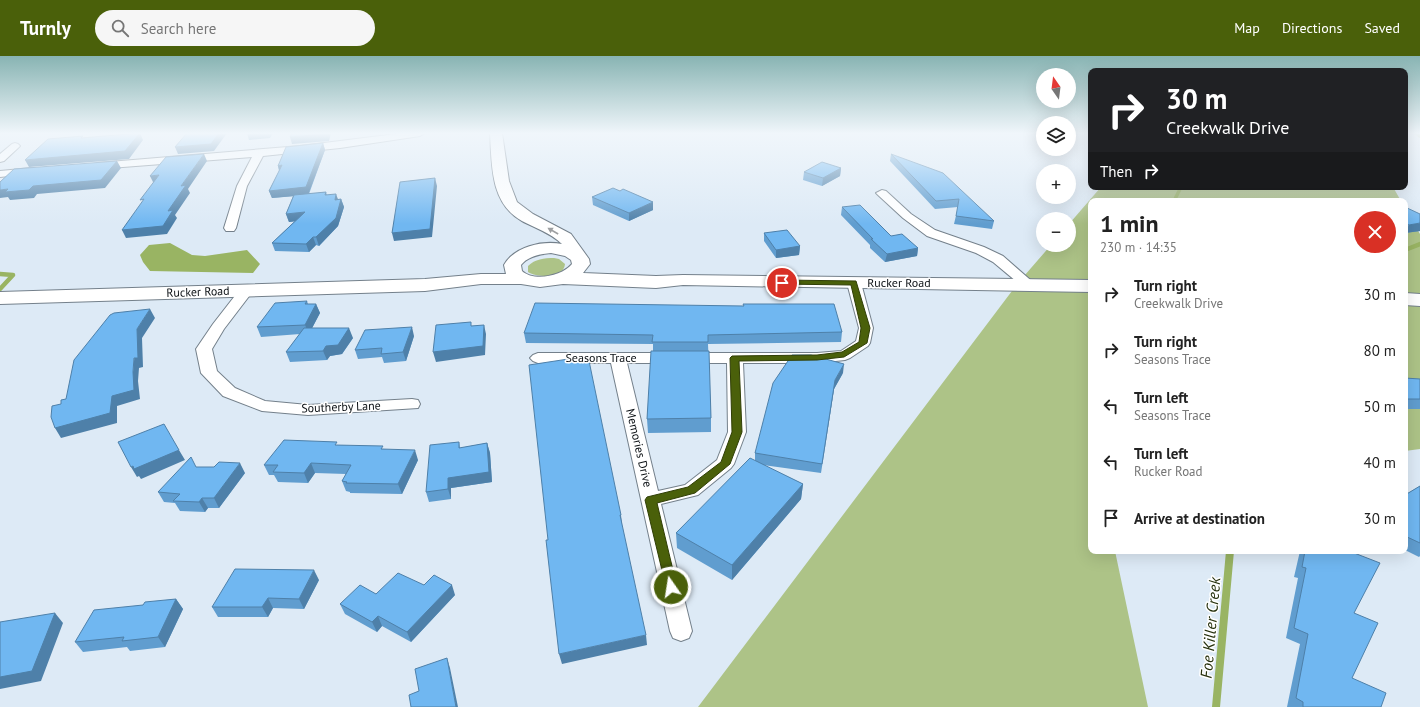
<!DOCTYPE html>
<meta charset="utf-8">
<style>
:root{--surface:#fff;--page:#f6f6f6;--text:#222;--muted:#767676;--accent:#4a600a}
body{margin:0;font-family:"PT Sans",sans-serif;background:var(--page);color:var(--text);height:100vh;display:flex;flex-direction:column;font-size:15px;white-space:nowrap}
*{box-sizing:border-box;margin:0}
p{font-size:13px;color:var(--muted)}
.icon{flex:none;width:22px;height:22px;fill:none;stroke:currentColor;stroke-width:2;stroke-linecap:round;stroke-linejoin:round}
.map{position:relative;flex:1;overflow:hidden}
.details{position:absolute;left:1088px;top:142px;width:320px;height:356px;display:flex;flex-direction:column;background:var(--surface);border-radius:8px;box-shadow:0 4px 16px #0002}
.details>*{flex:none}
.guide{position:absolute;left:1088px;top:12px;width:320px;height:122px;border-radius:8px;box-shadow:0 4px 16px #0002;background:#202124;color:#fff;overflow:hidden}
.needle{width:26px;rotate:346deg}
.tools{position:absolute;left:1036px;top:12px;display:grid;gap:8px}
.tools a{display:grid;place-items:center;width:40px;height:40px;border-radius:50%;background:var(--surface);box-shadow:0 4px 16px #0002;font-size:20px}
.pin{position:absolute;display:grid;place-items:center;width:34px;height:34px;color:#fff;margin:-17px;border:2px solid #fff;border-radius:50%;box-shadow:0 1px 4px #0007}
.me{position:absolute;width:44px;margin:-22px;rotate:347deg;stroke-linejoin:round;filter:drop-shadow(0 0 3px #0008)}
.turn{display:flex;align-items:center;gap:14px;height:84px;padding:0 12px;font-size:18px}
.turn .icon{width:52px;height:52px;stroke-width:2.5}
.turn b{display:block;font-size:28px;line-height:34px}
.then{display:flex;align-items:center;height:38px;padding:0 12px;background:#0003;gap:8px;font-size:15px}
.round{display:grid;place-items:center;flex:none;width:42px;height:42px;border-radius:21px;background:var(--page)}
.summary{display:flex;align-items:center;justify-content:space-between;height:68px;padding:0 12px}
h1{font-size:24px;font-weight:700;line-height:30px}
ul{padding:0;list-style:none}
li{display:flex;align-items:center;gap:12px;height:56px;padding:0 12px}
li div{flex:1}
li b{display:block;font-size:15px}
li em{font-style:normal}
header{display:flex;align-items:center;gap:24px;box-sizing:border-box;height:56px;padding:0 20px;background:var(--accent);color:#fff}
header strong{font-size:19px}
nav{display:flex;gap:22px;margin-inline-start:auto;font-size:14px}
.search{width:280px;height:36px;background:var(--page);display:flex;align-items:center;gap:10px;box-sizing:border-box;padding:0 14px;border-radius:22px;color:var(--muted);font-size:15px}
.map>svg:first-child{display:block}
.green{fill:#adc387}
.water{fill:#99b463}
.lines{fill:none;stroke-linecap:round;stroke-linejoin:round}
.stream-far2{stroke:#99b463;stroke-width:3.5}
.stream-far1{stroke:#99b463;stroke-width:4.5}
.stream{stroke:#99b463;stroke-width:8}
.street-casing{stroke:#74808b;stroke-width:2}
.secondary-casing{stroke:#74808b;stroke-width:2}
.street{fill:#fff;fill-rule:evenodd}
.secondary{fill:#fff;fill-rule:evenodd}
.wall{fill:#609dcf}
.shaded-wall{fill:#4e80a9}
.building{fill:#70b7f1;stroke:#4e80a9}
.oneway{fill:#9d9fa1}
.route{fill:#4a600a;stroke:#303e06}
.labels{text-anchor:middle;stroke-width:3;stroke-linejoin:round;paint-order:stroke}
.street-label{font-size:12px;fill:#0a0f13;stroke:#fff}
.near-water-label{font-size:16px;font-style:italic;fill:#26310e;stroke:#fff}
</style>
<header>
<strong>Turnly</strong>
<div class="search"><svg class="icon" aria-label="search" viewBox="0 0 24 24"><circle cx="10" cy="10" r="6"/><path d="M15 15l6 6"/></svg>Search here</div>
<nav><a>Map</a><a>Directions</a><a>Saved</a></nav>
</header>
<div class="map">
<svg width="1420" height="651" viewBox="0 0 1420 651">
<rect width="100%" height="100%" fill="#ddeaf6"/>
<!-- green -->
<path class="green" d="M1101 131H1393L1401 145H1091V495H1115L1148 651H698L1018 227 1051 189H1069V168Z
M1405 153 1420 178V393L1405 395Z
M554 202 559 203 565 208C564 223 538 222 528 216V210C535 203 544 202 554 202Z"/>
<!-- water -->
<path class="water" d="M170 187 192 199 205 200 247 194 260 208 253 217 150 215 143 206 140 199 149 189Z"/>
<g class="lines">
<!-- stream-far2 -->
<path class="stream-far2" d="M1416 77 1420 80
M1174 145 1181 131"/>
<!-- stream-far1 -->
<path class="stream-far1" d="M1405 194 1420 188
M0 218 13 219 0 233"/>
<!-- stream -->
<path class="stream" d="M1216 651 1230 495"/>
<defs>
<path id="street" d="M404 77H425L420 80 340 92 263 100 247 130 236 172 234 175H226L224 172 237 130 252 101 97 113 92 110 97 107 300 90Z
M15 87 18 88 20 90 18 92 4 105 0 106V98L12 88Z
M32 112 36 113 37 115 36 117 0 121V115Z
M882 134 886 135 911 158 935 174 984 191 1003 200 1035 228 1033 231H1023L993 206 976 197 927 180 903 162 878 139 876 137Z
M854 223 859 224 861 227 873 272 870 287 868 290 850 302 845 304 817 307H743L746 376 734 408 731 412 698 439 661 448 692 575 689 582 681 585 673 582 670 575 611 307H538L533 305 530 302 533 299 538 297H817L841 295 856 285 859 272 847 227 849 224ZM627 307H727L728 376 717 404 685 429 658 435Z
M246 231 251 232 253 235 224 273 212 293 217 315 235 332 265 345 308 349 412 343 418 344 420 348 418 352 308 359 262 355 223 340 201 317 196 293 213 268 241 232Z"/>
<path id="secondary" d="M490 77H502L509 125 517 146 533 158 571 178 589 203 590 208 583 217 656 220 683 219 1091 224V236L683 229 656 232 563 228 540 231 521 228H481L425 235 0 248V236L425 223 481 218H506L504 209C514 191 542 184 562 188 551 177 535 172 522 165 490 147 492 109 490 77ZM551 197 565 200 571 204 572 208C562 220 534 226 522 215L521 209C528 200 541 198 551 197Z
M1405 237 1420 238V250L1405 249Z"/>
</defs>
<!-- street casing -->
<use href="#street" class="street-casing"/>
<!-- secondary casing -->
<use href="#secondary" class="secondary-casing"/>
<!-- street -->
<use href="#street" class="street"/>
<!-- secondary -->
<use href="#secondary" class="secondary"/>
</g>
<!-- wall -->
<path class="wall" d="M323 87 325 94 309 138 326 136 327 139 338 143H341L344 151 338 170 319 190 316 189 309 196 275 195 272 187 295 165 289 166 286 158 293 140 272 142 269 135 279 115 278 110Z
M891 98 994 165 992 173 954 168 958 151 935 153 890 105Z
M841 112 840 120 822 130 803 124 804 116Z
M592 141 653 154 629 165 593 149Z
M842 151 891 180 918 192 917 200 885 206 870 192V189L841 159Z
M1405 151 1420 175 1405 177Z
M764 177 800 190 799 199 776 202 764 185Z
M307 245 308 248H316L320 257 312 272 353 282 342 298 330 300 327 304 290 306 286 296 300 278 261 281 257 271Z
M842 276 841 286 708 288 711 362V376L648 377 647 363 653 295V288L526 287 524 277Z
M414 280 406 305 384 307 382 301 358 303 355 294Z
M843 317 834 333 821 417 763 409 803 428 801 443 732 524 677 492 676 477 755 405V397Z
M1405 322 1420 323V353H1405Z
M459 386 460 392 487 387 490 397 492 426 451 432V443L429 446 426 436Z
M339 389 384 393 418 404 402 438 350 437V436L346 435 342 425 346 418 315 417 308 427 278 426 274 419H269L264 409Z
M196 411 245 417 219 452H208L205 456 180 455 175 447 164 446 158 436Z
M1420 430V500L1419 501 1405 494V439Z
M1300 495H1349L1354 557 1352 622 1381 651H1287L1300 588 1286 582 1298 522 1294 521Z
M319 524 304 553 273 552 268 561H218L212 551Z
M424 529 455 539 411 586 382 570 377 576 345 558 340 548Z
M176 543 183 553 165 591 130 595 127 591 83 596 75 586 143 549Z"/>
<!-- shaded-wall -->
<path class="shaded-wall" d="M140 77 143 84 129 103 29 111 25 104Z
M219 77H227L214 95 178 98 175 91Z
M247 77H273L270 82 249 84Z
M327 77H331L329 85 292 88 290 81Z
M323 87 325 94 308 139 272 142 269 135Z
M204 98 207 105 188 133 190 137 175 159 177 162 167 178 126 182 122 174 181 130Z
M117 105 121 112 105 132 37 138 34 142 10 144 8 141 0 142V134L33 130Z
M282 109 280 117 278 110Z
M841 112 840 120 822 130 823 122Z
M159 119 154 128 150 120Z
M435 122 437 130 432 181 394 185 392 177Z
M336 138 339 146 335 144Z
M341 143 344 151 338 170 319 190 316 181Z
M653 146V154L629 165V157Z
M305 156 308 164 289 166 286 158Z
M1420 167V175L1405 177V176L1409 169Z
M313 181 316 189 309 196 306 188Z
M800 190 799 199 776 202V194Z
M918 192 917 200 885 206 887 198Z
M316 248 320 257 309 278 305 269Z
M150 253 155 262 142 282 143 311 139 312 138 325 140 343 117 350V367L61 382 55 372 133 316 137 273Z
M484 269 486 278 485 299 436 306 433 296Z
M412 271 414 280 406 305 403 296Z
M349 272 353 282 342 298 330 300 327 304 323 295 326 290Z
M844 308 843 317 834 333 821 417 835 324Z
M487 387 490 397 492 426 451 432V443L448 433V422Z
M179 394 185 404 141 423 139 420 137 421 131 411Z
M415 394 418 404 402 438 398 428Z
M240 407 245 417 219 452 214 442Z
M311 407 315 417 308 427 304 417Z
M803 428 801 443 732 524V509Z
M202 442 208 452 205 456 199 446Z
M620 459H621L622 469H621Z
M314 514 319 524 304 553 299 543Z
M452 529 455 539 411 586 407 576Z
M268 542 273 552 268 561 262 551Z
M176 543 183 553 165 591 158 581Z
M55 557 63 567 41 625 0 633V621Z
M378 560 382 570 377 576 372 566Z
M646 579 647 589 562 608 559 598Z
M447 602 450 612 458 651H456Z"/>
<!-- building -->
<path class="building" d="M140 77 125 95 25 104 48 83 83 80 81 82Z
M187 77H219L211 88 175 91Z
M292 77H327L326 78 290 81Z
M323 87 306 131 269 135 282 109 278 110 286 91Z
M204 98 181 130 186 129 168 155 173 154 163 170 122 174 144 143 140 144 159 119 150 120 166 101Z
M891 98 943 117 994 165 956 160 959 143 936 145Z
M117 105 101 124 33 130 29 134 5 136 8 133 0 134V126L14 113Z
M822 106 841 112 823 122 804 116Z
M435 122 430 173 392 177 400 126Z
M613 132 620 135 623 133 653 146 629 157 592 141Z
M326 136 325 139 336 138 335 144 341 143 336 162 316 181H313L306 188 272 187 305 156 286 158 294 139Z
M860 149 891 180 902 178 918 192 887 198 871 183H873L842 151Z
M1405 151 1420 158V167L1409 169 1405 167Z
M787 174 800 190 776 194 764 177Z
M307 245 305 248H316L305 269 257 271 275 247Z
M535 247 744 250 743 248H834L842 276 708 279V286H652L653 279 524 277Z
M150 253 137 273 138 302H134L133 316 134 334 112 340 110 357 55 372 51 361 52 350 61 348V344L66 343 74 304 110 259 114 257Z
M471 266V270L484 269 483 290 433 296 436 269Z
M412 271 403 296 381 298 382 292 355 294 365 274Z
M304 272H349L338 289 326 290 323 295 286 296Z
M651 295H709L711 362 647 363Z
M792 299H811L844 308 835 324 822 408 755 397 773 327Z
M588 300 621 459H620L646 579 559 598 546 484H548L529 309Z
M1405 322 1420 323V343H1405Z
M164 368 179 394 134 413 133 410 131 411 118 386Z
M284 384 337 386 335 389 383 390 381 393 415 394 398 428 346 427 347 426 342 425 351 409 311 407 304 417 273 416 278 409H264Z
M459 386V392L487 387 489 416 448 422V433L426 436 430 389Z
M191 401 196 411H214L219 406 240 407 214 442H202L199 446 173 445 180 438 158 436Z
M750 402 803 428 732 509 676 477Z
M1420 430V487L1405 480V439Z
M1305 495H1349L1380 507 1354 557 1378 567 1352 622 1386 637 1381 651H1303V646L1296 642 1308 578 1294 572 1306 512 1302 511Z
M235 513 314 514 299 543 268 542 262 551H212Z
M398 517 424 529 434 519 452 529 407 576 378 560 372 566 340 548 360 529 376 538Z
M176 543 158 581 122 585 124 581 75 586 94 554 143 549 145 546Z
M55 557 32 615 0 621V566Z
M447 602 456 651H411L409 639 419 635 415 613Z"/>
<!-- one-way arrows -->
<defs><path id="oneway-solid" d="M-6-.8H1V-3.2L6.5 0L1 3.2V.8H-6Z"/></defs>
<use class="oneway" href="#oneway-solid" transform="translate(553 175) rotate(-150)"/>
<!-- sky -->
<linearGradient id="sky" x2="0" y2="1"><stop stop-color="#88b4b3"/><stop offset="0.46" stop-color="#f0f6fb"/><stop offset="1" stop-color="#f0f6fb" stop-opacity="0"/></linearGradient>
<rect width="1420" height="168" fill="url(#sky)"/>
<!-- route -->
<path class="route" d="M782 224 856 225 870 272 867 287 844 301 817 304 739 305 742 376 730 408 695 437 657 447 677 531 675 535 671 536 667 535 645 444 647 441 688 431 721 406 732 376 730 302 732 300 817 299 842 296 859 286 861 272 851 229 780 228 778 227Z"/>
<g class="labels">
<!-- street labels -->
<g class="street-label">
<text x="899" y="231">Rucker Road</text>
<text transform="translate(198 236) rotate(-2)" y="4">Rucker Road</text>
<text x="601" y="306">Seasons Trace</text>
<text transform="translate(341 351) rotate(-2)" y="4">Southerby Lane</text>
<text transform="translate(639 392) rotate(77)" y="4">Memories Drive</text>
</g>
<!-- near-water labels -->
<g class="near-water-label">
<text transform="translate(1210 572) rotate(-85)" y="6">Foe Killer Creek</text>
</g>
</g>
</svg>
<div class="tools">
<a><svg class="needle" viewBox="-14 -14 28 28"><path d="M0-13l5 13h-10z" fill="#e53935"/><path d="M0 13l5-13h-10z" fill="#767676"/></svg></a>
<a><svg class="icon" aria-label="layers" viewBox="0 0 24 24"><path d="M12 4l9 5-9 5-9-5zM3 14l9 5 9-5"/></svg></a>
<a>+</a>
<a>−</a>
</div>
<div class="pin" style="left:782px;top:227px;background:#d93025"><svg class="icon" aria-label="arrive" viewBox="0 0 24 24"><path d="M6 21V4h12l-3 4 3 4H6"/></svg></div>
<svg class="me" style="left:671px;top:531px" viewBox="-20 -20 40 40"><circle r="17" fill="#4a600a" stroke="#fff" stroke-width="3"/><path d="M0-11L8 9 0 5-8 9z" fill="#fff"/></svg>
<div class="guide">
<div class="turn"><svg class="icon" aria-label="right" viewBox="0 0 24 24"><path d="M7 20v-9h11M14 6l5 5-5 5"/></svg><div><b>30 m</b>Creekwalk Drive</div></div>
<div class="then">Then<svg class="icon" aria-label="right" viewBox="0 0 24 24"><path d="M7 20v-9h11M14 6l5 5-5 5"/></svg></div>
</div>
<section class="details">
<div class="summary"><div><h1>1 min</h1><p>230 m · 14:35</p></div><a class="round" style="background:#d93025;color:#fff"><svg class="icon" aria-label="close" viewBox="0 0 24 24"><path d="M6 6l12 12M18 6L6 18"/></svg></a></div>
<ul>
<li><svg class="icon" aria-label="right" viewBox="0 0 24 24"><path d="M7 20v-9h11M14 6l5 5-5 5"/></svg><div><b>Turn right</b><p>Creekwalk Drive</p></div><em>30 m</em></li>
<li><svg class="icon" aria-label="right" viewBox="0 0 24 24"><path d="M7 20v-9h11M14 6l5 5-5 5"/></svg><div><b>Turn right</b><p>Seasons Trace</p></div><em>80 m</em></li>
<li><svg class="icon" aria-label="left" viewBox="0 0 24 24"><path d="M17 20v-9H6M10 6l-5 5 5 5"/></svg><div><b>Turn left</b><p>Seasons Trace</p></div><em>50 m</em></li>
<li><svg class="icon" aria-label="left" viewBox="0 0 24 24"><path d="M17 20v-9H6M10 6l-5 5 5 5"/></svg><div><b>Turn left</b><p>Rucker Road</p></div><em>40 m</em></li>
<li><svg class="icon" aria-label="arrive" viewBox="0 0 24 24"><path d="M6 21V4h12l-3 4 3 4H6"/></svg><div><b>Arrive at destination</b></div><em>30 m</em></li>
</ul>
</section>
</div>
